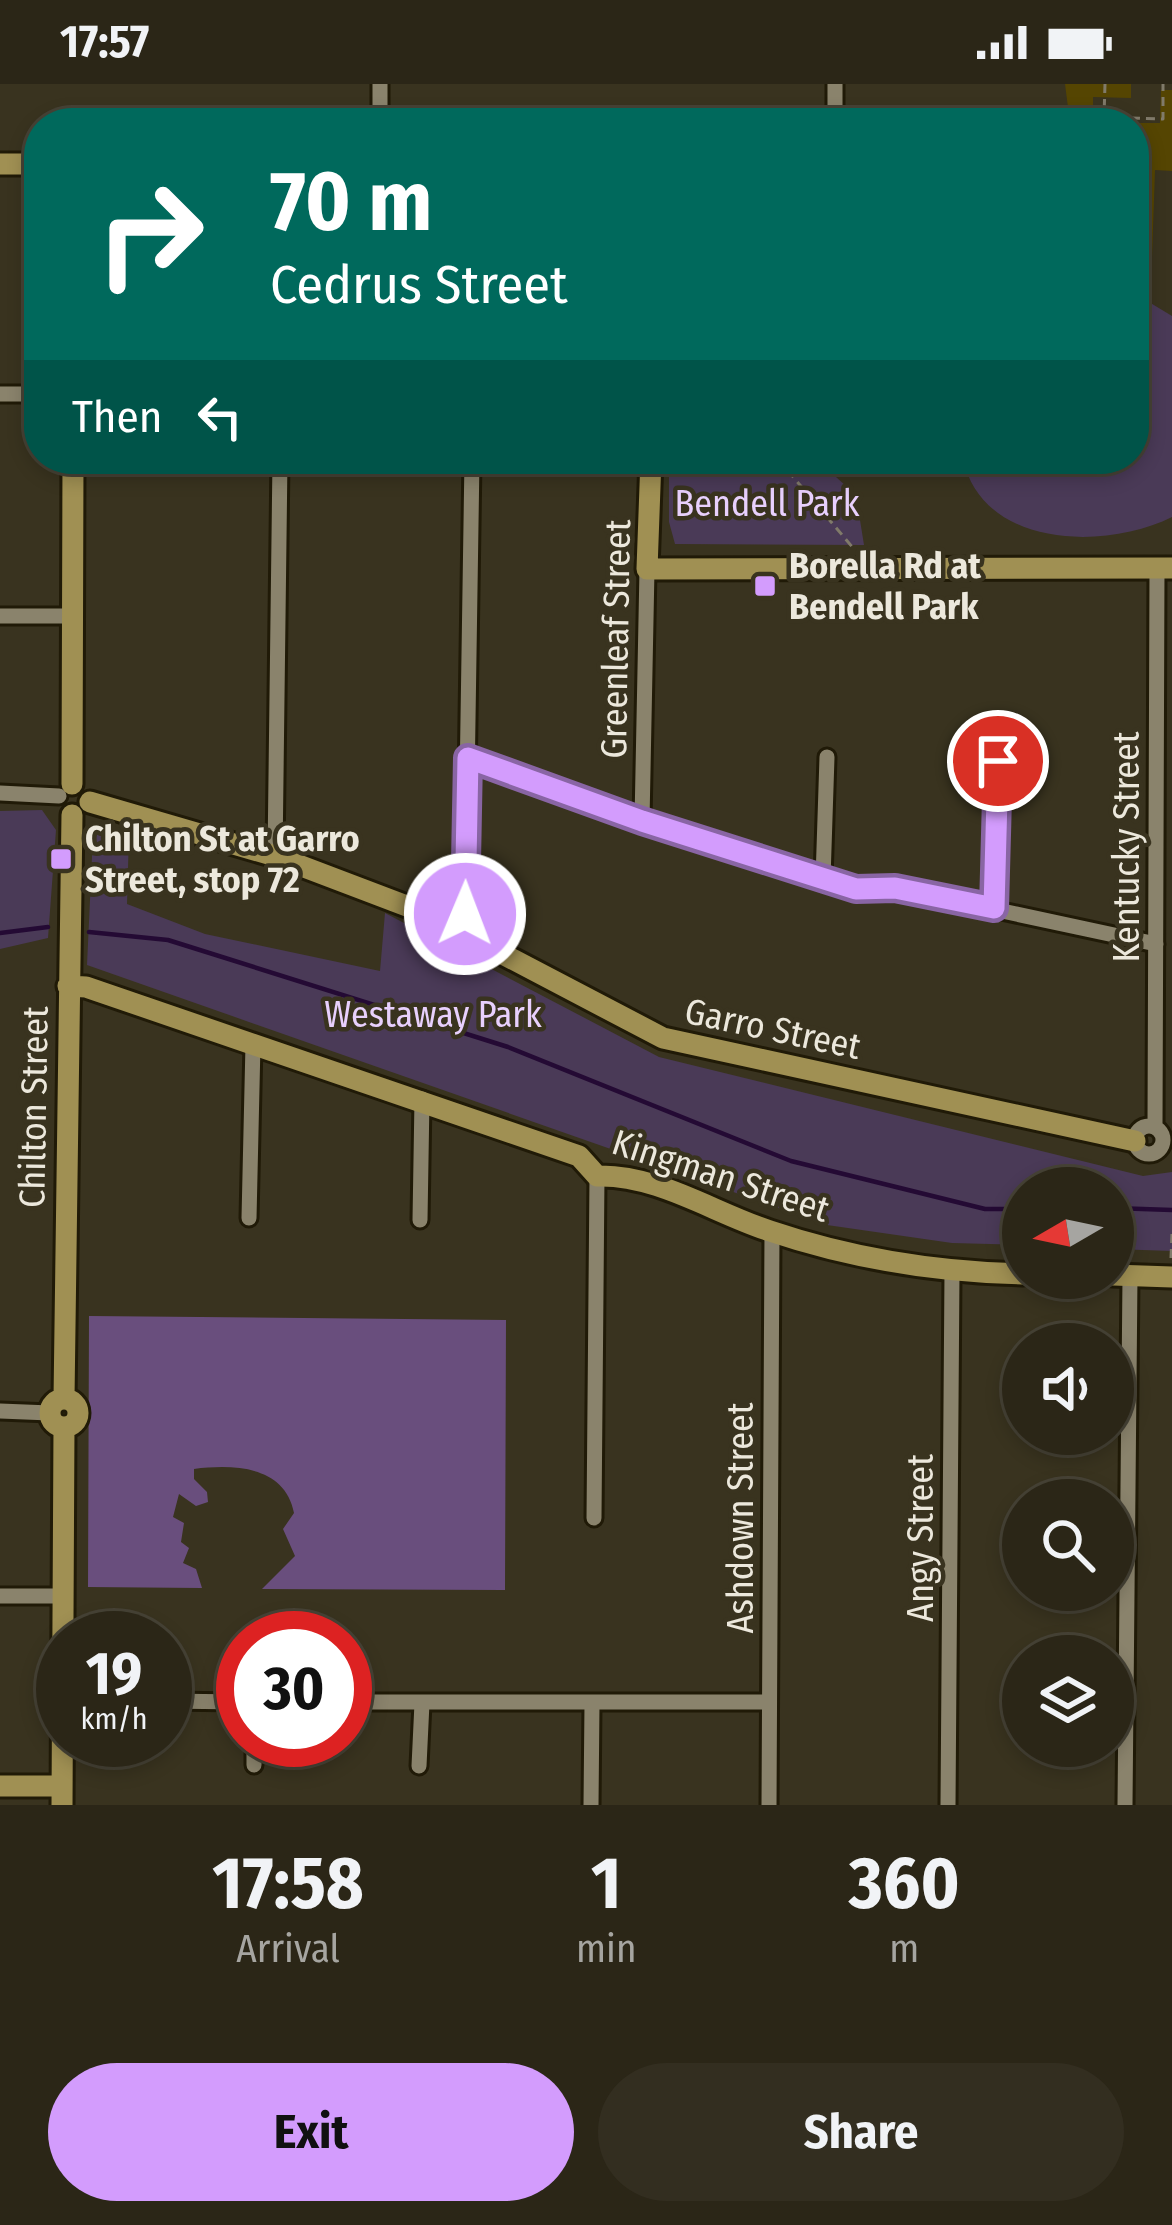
<!DOCTYPE html>
<style>
:root{--surface:#2b2617;--page:#332e20;--text:#f1f3f6;--muted:#a6a5a1;--line:#474336;--accent:#d39cfd}
body{margin:0;font-family:"Fira Sans Condensed",sans-serif;background:var(--page);color:var(--text);height:100vh;display:flex;flex-direction:column;font-size:45px;white-space:nowrap}
*{box-sizing:border-box;margin:0}
p{font-size:39px;color:var(--muted)}
.icon{flex:none;width:66px;height:66px;fill:none;stroke:currentColor;stroke-width:2;stroke-linecap:round;stroke-linejoin:round}
.map{position:relative;height:1721px;overflow:hidden}
.sheet{display:flex;flex-direction:column;background:var(--surface);flex:1}
.sheet>*{flex:none}
.hud{position:absolute;left:24px;top:24px;width:1125px;height:366px;border-radius:48px;box-shadow:0 6px 18px #0003,0 0 0 3px var(--line);background:#00695c;color:#fff;overflow:hidden}
.needle{width:78px;rotate:261deg}
.buttons{position:absolute;left:1002px;top:1083px;display:grid;gap:24px}
.buttons a{display:grid;place-items:center;width:132px;height:132px;border-radius:50%;background:var(--surface);box-shadow:0 6px 18px #0003,0 0 0 3px var(--line);font-size:60px}
.speed{position:absolute;left:36px;top:1527px;display:flex;gap:24px;font-size:60px;font-weight:700;text-align:center}
.speed>*{display:grid;place-content:center;width:156px;height:156px;border-radius:50%;background:var(--surface);box-shadow:0 6px 18px #0003,0 0 0 3px var(--line);line-height:1}
.speed small{font-size:30px;font-weight:400}
.speed .limit{border:18px solid #d22;background:#fff;color:#111}
.pin{position:absolute;display:grid;place-items:center;width:102px;height:102px;color:#fff;margin:-51px;border:6px solid #fff;border-radius:50%;box-shadow:0 3px 12px #0007}
.me{position:absolute;width:132px;margin:-66px;rotate:1deg;stroke-linejoin:round;filter:drop-shadow(0 0 9px #0008)}
.turn{display:flex;align-items:center;gap:42px;height:252px;padding:0 48px;font-size:54px}
.turn .icon{width:156px;height:156px;stroke-width:2.5}
.turn b{display:block;font-size:84px;line-height:102px}
.then{display:flex;align-items:center;height:114px;padding:0 48px;background:#0003;gap:24px;font-size:45px}
.eta{display:flex;justify-content:space-evenly;align-items:center;height:204px;text-align:center}
.eta b{font-size:72px;font-weight:700;line-height:84px}
.button{display:flex;gap:24px;margin-top:auto;padding:24px 48px}
.button a{flex:1;height:138px;border-radius:72px;background:var(--accent);color:#111;font-size:48px;font-weight:700;line-height:138px;text-align:center}
.button a+a{background:var(--page);color:var(--text)}
.status{display:flex;justify-content:space-between;align-items:center;height:84px;padding:0 60px;background:var(--surface);direction:ltr}
.status svg{height:33px;fill:currentColor}
.map>svg:first-child{display:block}
.green{fill:#4a3a57}
.forest{fill:#694e7d}
.lines{fill:none;stroke-linecap:round;stroke-linejoin:round}
.stream{stroke:#240a34;stroke-width:4.5}
.building{fill:#554502}
.street-casing{stroke:#201a07;stroke-width:21}
.secondary-casing{stroke:#201a07;stroke-width:27}
.path{stroke:#807a6a;stroke-width:3;stroke-dasharray:9 6;stroke-linecap:butt}
.street{stroke:#8a836c;stroke-width:15}
.secondary{stroke:#a09053;stroke-width:21}
.route-casing{stroke:#8965a4;stroke-width:30}
.route{stroke:#d39cfd;stroke-width:21}
.poi-dot{fill:#d39cfd;stroke:#39331f;stroke-width:4.5}
.labels{text-anchor:middle;stroke-width:9;stroke-linejoin:round;paint-order:stroke}
.park-label{font-size:36px;fill:#e8d0fd;stroke:#39331f}
.poi-label{font-size:36px;font-weight:bold;fill:#ece8dc;stroke:#39331f;text-anchor:start}
.street-label{font-size:36px;fill:#ece8dc;stroke:#39331f}
</style>
<div class="status"><b>17:57</b><svg viewBox="0 0 49 12"><path d="M0 12V9h3v3zM5 12V6h3v6zM10 12V3h3v9zM15 12V0h3v12zM26 1h20v11H26zM47 4h2v5h-2z"/></svg></div>
<div class="map">
<svg width="1172" height="1721" viewBox="0 0 1172 1721">
<rect width="100%" height="100%" fill="#39331f"/>
<!-- green -->
<path class="green" d="M1134 209 1172 232V433C1106 466 983 465 963 375H1134Z
M669 375H816L856 411 864 461 675 460 669 438Z
M42 726 56 746 48 854 0 865V727Z
M104 741 129 749 127 820 205 850 380 887 385 829 659 973 1143 1092 1172 1088V1167L1113 1165V1104H1023V1161L952 1159 827 1141 87 881 93 751Z"/>
<!-- forest -->
<path class="forest" d="M89 1232 506 1236 505 1506 262 1505 295 1472 283 1445 294 1429C285 1382 235 1380 194 1385V1395L207 1408 208 1418 196 1422 179 1410 173 1433 184 1439 181 1458 189 1464 183 1479 196 1485 202 1504 88 1503Z"/>
<g class="lines">
<!-- stream -->
<path class="stream" d="M89 848 168 856 508 963 791 1077 985 1125H1023
M0 849 48 843
M1113 1124 1172 1126"/>
</g>
<!-- building -->
<path class="building" d="M1065 0H1131V14L1093 13V39H1070Z
M1161 6H1172V87L1155 86 1152 174 1134 173V39H1160Z"/>
<g class="lines">
<defs>
<path id="street" d="M380 39V0
M835 39V0
M0 310H39
M0 532H74
M468 674 823 795 857 805 895 804 1156 860
M0 709 59 712
M642 737 647 485
M275 772 280 375
M823 795 827 673
M994 824 998 677
M465 831 472 375
M1135 1056a14 14 0 1 1 28 0a14 14 0 1 1-28 0Z
M1155 1043 1157 484
M249 1134 253 960
M420 1136 422 1015
M0 1327 50 1329
M594 1434 597 1092
M0 1512H62
M165 1617 243 1618
M345 1618H769
M254 1681V1656
M419 1682 422 1619
M591 1721 592 1620
M769 1721 772 1148
M948 1721 952 1188
M1125 1721 1130 1192"/>
<path id="secondary" d="M0 80H39
M651 375 647 485 1172 484
M72 700 73 375
M90 718 275 772 433 832 465 831 476 856 663 954 1135 1057
M68 902 86 903 579 1072 597 1092C657 1090 714 1129 770 1147 850 1174 939 1188 1023 1190
M1113 1191 1172 1193
M64 1315 72 731
M50 1329a14 14 0 1 1 28 0a14 14 0 1 1-28 0Z
M0 1702H62
M62 1721 64 1343"/>
</defs>
<!-- street casing -->
<use href="#street" class="street-casing"/>
<!-- secondary casing -->
<use href="#secondary" class="secondary-casing"/>
<!-- path -->
<path class="path" d="M1105 0 1104 33 1163 35V0
M778 375 854 465
M1171 1174 1172 1149"/>
<!-- street -->
<use href="#street" class="street"/>
<!-- secondary -->
<use href="#secondary" class="secondary"/>
</g>
<g class="lines">
<defs>
<path id="route" d="M465 830 468 674 642 737 856 805 895 804 994 824 998 677"/>
</defs>
<!-- route casing -->
<use href="#route" class="route-casing"/>
<!-- route -->
<use href="#route" class="route"/>
</g>
<!-- markers -->
<g class="poi-dot">
<rect x="753" y="490" width="24" height="24" rx="6"/>
<rect x="49" y="763" width="24" height="24" rx="6"/>
</g>
<g class="labels">
<!-- park labels -->
<g class="park-label">
<text x="767" y="432">Bendell Park</text>
<text x="433" y="943">Westaway Park</text>
</g>
<!-- poi labels -->
<g class="poi-label">
<text x="789" y="494">Borella Rd at<tspan x="789" dy="41">Bendell Park</tspan></text>
<text x="85" y="767">Chilton St at Garro<tspan x="85" dy="41">Street, stop 72</tspan></text>
</g>
<!-- street labels -->
<g class="street-label">
<text transform="translate(615 555) rotate(-89)" y="13">Greenleaf Street</text>
<text transform="translate(1126 763) rotate(-90)" y="13">Kentucky Street</text>
<text transform="translate(773 944) rotate(12)" y="13">Garro Street</text>
<text transform="translate(33 1023) rotate(-89)" y="13">Chilton Street</text>
<text transform="translate(721 1091) rotate(18)" y="13">Kingman Street</text>
<text transform="translate(740 1434) rotate(-90)" y="13">Ashdown Street</text>
<text transform="translate(920 1454) rotate(-90)" y="13">Angy Street</text>
</g>
</g>
</svg>
<div class="buttons">
<a><svg class="needle" viewBox="-14 -14 28 28"><path d="M0-13l5 13h-10z" fill="#e53935"/><path d="M0 13l5-13h-10z" fill="#a6a5a1"/></svg></a>
<a><svg class="icon" aria-label="sound" viewBox="0 0 24 24"><path d="M4 9h4l5-4v14l-5-4H4zM17 9q2 3 0 6"/></svg></a>
<a><svg class="icon" aria-label="search" viewBox="0 0 24 24"><circle cx="10" cy="10" r="6"/><path d="M15 15l6 6"/></svg></a>
<a><svg class="icon" aria-label="layers" viewBox="0 0 24 24"><path d="M12 4l9 5-9 5-9-5zM3 14l9 5 9-5"/></svg></a>
</div>
<div class="speed"><div>19<small>km/h</small></div><div class="limit">30</div></div>
<div class="pin" style="left:998px;top:677px;background:#d93025"><svg class="icon" aria-label="arrive" viewBox="0 0 24 24"><path d="M6 21V4h12l-3 4 3 4H6"/></svg></div>
<svg class="me" style="left:465px;top:830px" viewBox="-20 -20 40 40"><circle r="17" fill="#d39cfd" stroke="#fff" stroke-width="3"/><path d="M0-11L8 9 0 5-8 9z" fill="#fff"/></svg>
<div class="hud">
<div class="turn"><svg class="icon" aria-label="right" viewBox="0 0 24 24"><path d="M7 20v-9h11M14 6l5 5-5 5"/></svg><div><b>70 m</b>Cedrus Street</div></div>
<div class="then">Then<svg class="icon" aria-label="left" viewBox="0 0 24 24"><path d="M17 20v-9H6M10 6l-5 5 5 5"/></svg></div>
</div>
</div>
<section class="sheet">
<div class="eta">
<div><b>17:58</b><p>Arrival</p></div>
<div><b>1</b><p>min</p></div>
<div><b>360</b><p>m</p></div>
</div>
<div class="button"><a>Exit</a><a>Share</a></div>
</section>
